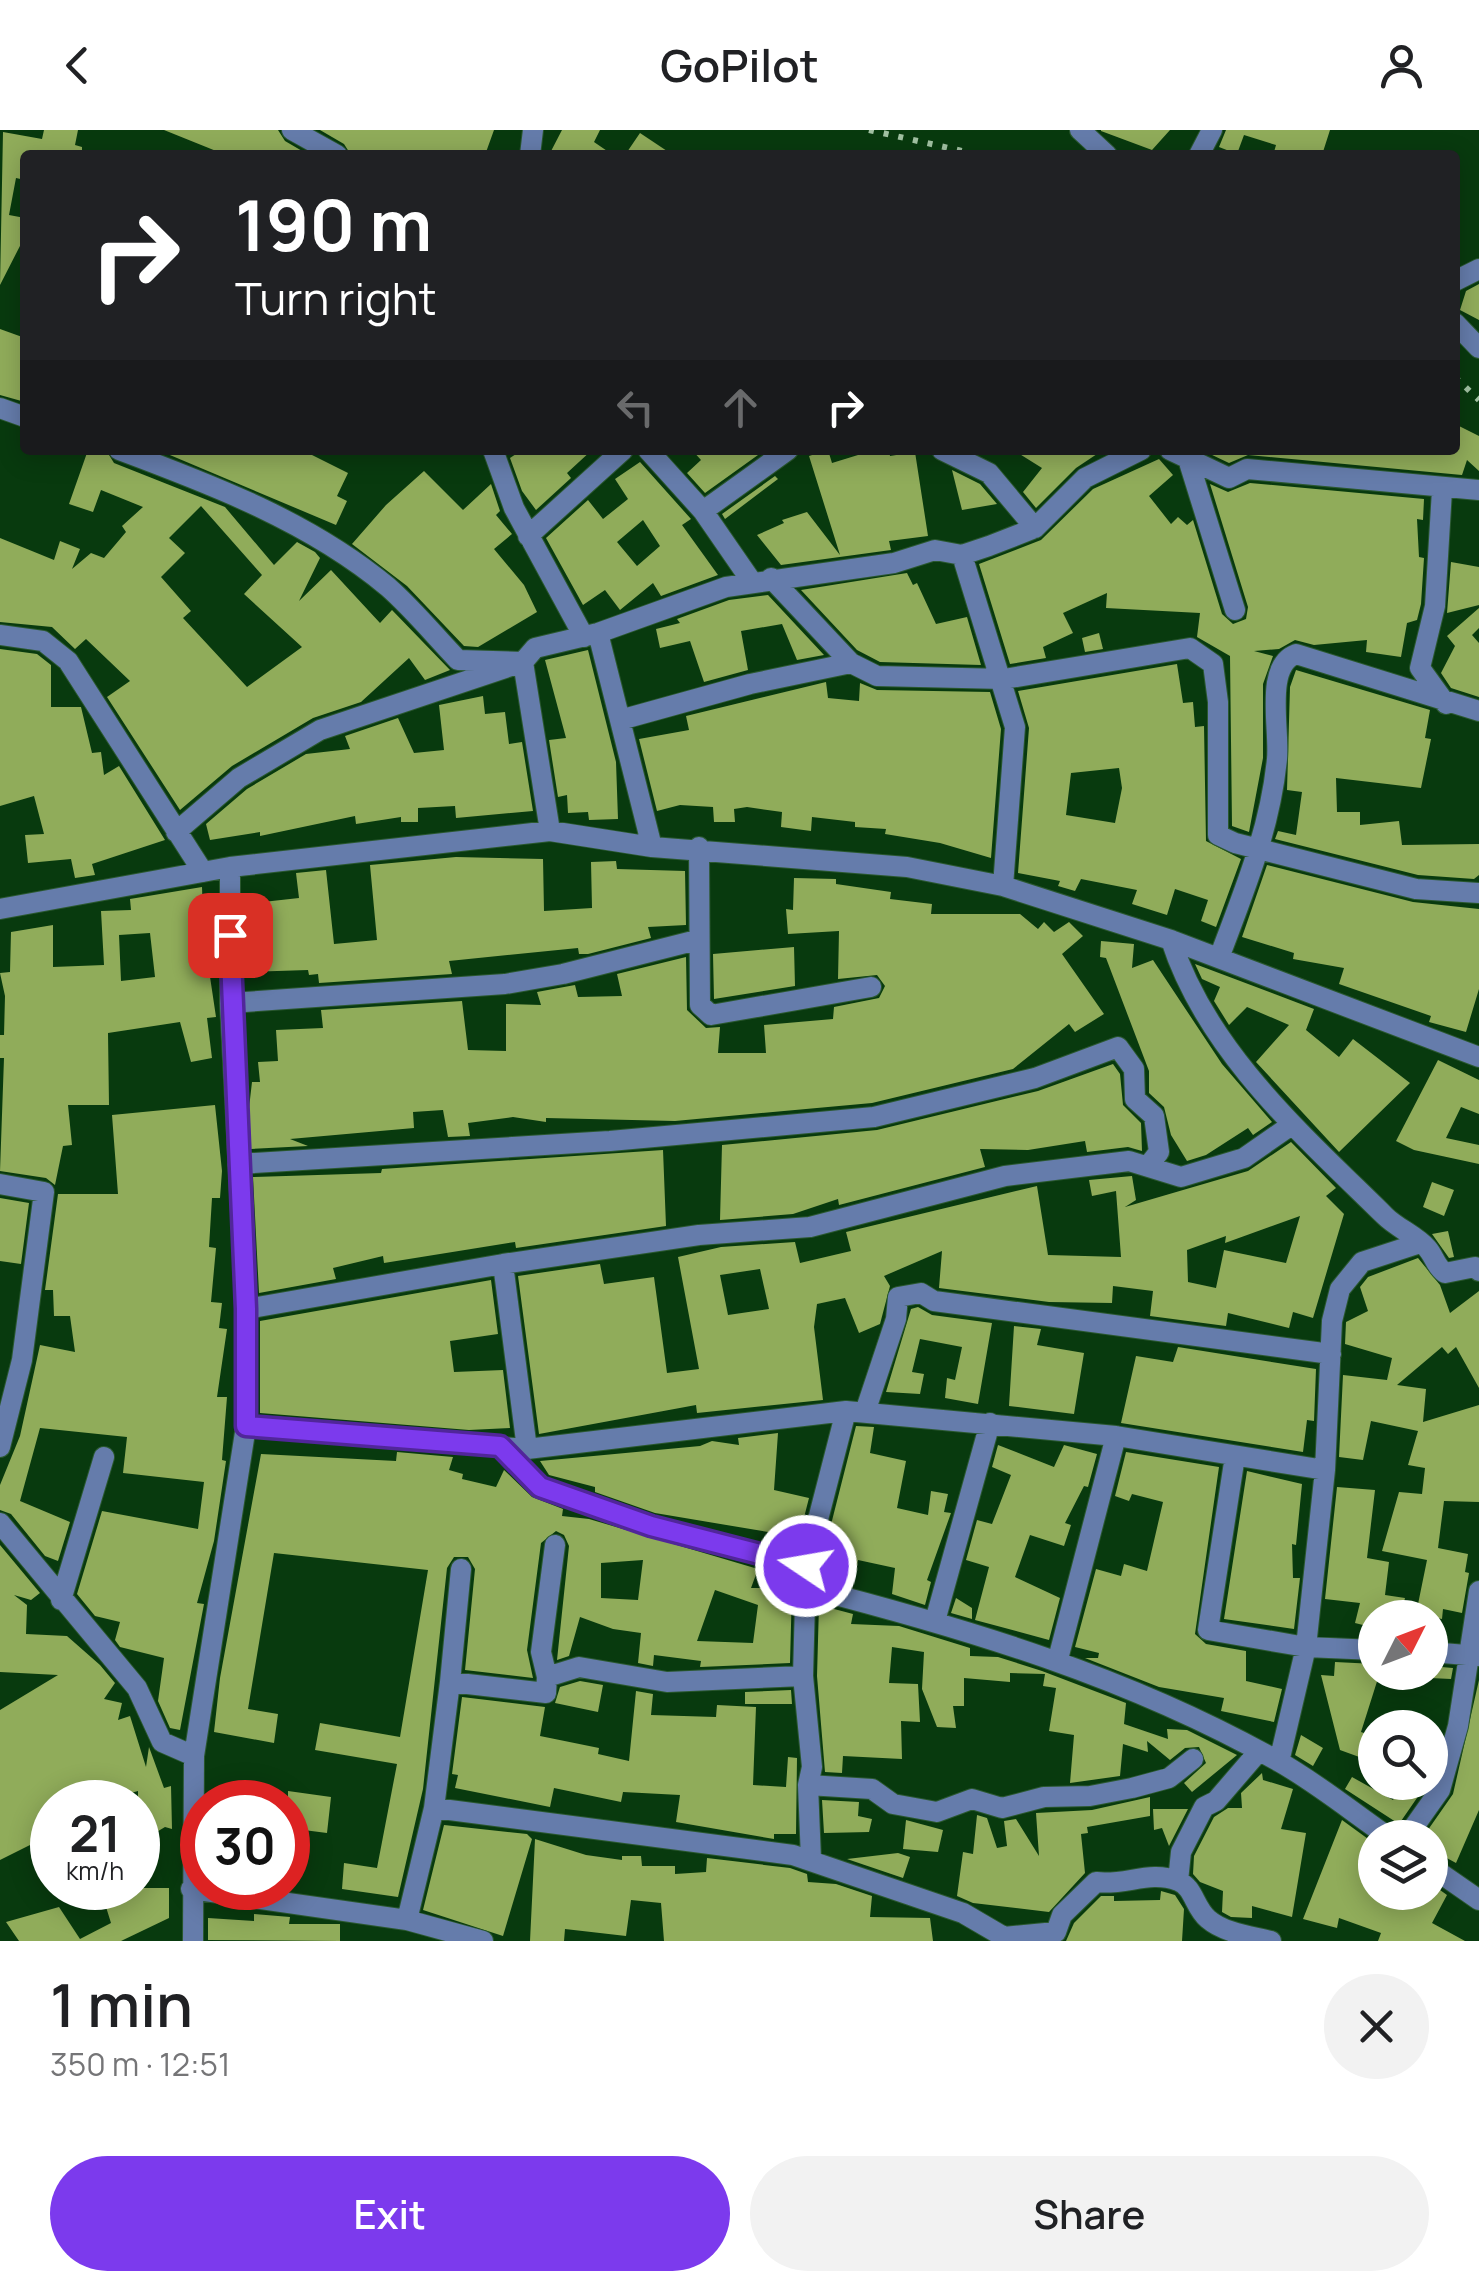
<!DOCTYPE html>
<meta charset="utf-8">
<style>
:root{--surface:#fff;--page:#f2f2f2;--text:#202124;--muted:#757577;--accent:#7c3aed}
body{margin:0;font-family:Manrope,sans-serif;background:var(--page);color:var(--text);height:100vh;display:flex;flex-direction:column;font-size:38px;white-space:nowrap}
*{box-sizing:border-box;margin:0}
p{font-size:32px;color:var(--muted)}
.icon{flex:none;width:55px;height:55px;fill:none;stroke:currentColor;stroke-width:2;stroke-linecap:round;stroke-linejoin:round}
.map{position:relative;height:1811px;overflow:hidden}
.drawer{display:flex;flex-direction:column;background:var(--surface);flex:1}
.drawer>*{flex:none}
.top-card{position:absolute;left:20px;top:20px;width:1440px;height:305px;border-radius:10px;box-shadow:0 5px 25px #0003;background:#202124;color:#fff;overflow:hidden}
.needle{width:65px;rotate:48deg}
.tools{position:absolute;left:1358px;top:1470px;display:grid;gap:20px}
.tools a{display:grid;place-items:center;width:90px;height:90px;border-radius:50%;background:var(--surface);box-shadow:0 5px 25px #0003;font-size:50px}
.speed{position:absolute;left:30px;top:1650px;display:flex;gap:20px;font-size:50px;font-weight:700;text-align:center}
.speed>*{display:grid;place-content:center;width:130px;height:130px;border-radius:50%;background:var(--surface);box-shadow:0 5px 25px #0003;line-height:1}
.speed small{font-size:25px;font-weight:400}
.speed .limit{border:15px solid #d22;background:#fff;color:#111}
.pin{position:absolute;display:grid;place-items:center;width:85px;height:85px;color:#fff;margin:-42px;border-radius:20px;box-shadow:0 5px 15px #0006}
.me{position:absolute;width:110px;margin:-55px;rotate:282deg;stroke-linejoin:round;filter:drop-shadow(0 0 8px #0008)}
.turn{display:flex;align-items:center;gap:35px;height:210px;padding:0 50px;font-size:45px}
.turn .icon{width:130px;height:130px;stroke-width:2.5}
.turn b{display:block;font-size:70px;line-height:85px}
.lanes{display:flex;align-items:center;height:95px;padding:0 50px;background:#0003;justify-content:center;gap:50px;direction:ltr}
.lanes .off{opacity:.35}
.round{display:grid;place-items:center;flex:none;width:105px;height:105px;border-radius:52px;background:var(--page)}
.headline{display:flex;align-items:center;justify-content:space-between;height:170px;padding:0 50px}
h1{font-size:60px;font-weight:600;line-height:75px}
.primary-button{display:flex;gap:20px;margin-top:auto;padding:20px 50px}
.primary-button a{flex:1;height:115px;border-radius:60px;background:var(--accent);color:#fff;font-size:40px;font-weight:600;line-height:115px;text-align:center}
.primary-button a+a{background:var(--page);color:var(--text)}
header{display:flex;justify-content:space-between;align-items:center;height:130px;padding:0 50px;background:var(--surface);font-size:45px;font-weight:600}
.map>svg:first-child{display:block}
.building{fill:#90ac5a;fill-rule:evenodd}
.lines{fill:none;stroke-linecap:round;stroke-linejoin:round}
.street-casing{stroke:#2a582f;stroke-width:22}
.street{stroke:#657cab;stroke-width:20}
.rail{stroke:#a2c2a3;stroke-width:6;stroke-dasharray:5 10;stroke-linecap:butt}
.route-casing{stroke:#51269a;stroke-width:25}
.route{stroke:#7c3aed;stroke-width:18}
</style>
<header><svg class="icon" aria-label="back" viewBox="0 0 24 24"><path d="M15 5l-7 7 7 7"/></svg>GoPilot<svg class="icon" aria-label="person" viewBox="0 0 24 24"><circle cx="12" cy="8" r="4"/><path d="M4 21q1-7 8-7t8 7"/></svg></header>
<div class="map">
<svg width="1479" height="1811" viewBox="0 0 1479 1811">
<rect width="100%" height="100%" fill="#083a0e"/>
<!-- building -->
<path class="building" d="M44 0H78L75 15 82 17V25H25V50L16 48 9 85 25 88 22 112 0 155 3 2 42 9Z
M164 0H278L285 11 309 25H226Z
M320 0H494L485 25H351L344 14Z
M562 0H600L594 12 613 25H549Z
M1170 0 1152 20 1101 1V0Z
M1226 0H1330L1322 25H1283L1274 22 1276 15 1244 5 1237 24 1219 17Z
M640 3 673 25H625Z
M1479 154V190L1460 180 1466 161Z
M0 199 25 208V272L0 265Z
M1455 294 1479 306V341L1467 330 1462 345 1248 325 1229 333 1210 324V320H1456Z
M88 320H106L114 333 225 377 274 435 297 412 315 422 320 428 299 471 331 440 380 493 392 480 450 540 425 550 409 528 361 572 313 588 232 636 180 680 107 567 130 551 86 509 75 519 52 497 0 492V408L54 430 60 411 80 419 72 439 91 423 104 428 126 402 122 396 143 377 101 360 93 382 69 374ZM201 376 262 445 244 464 302 517 247 557 183 488 191 481 161 447 185 423 169 408Z
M158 320H302L348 343 337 366 347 371 336 395Z
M522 320H592L567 343 571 348 536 380 522 361 510 328Z
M692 320H753L758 325 705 363 687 343 701 330Z
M828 320 832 333 871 321 889 320 890 326 915 322 928 406 889 411 891 420 781 435 757 405 784 393 782 390 807 382 840 425 809 326Z
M1013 320H1103L1076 338 1036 378 1023 362 1042 338Z
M1159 329 1173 345 1149 366 1171 394 1178 387 1187 395 1193 390 1222 484 1233 494 1246 489 1248 477 1210 354 1228 362 1250 353 1424 369 1423 390 1417 389 1419 427 1424 428 1421 474 1417 490 1407 493 1401 527 1366 522 1367 510 1314 515 1295 510 1279 519 1254 521 1273 526 1263 554V628L1249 702 1232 696 1230 526 1197 507 1200 483 1106 478 1107 463 1063 483 1073 503 1043 517 1046 528 1010 534 979 434 1041 410 1093 359Z
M640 332 691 389 682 395 718 445 661 466 653 453 620 480 605 460 583 475 546 408 588 370 603 389 628 369 615 349ZM643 390 660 416 637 436 617 412Z
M952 340 980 354 997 374 962 380Z
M424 341 463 380 491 354 500 381 496 385 512 404 494 419 524 455 537 482 478 517 464 516 407 456 352 414 386 375Z
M775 346 778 349 725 389 722 384Z
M1451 432 1479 437V475L1447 483Z
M907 443 913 455 917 453 936 494 967 487 981 535 880 532 857 520 801 460Z
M768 465 824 525 797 530 782 494 741 501 748 540 704 552 690 511 660 518 656 499 680 493 677 489 729 470Z
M1479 478V498L1472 505 1479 513V567L1451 558 1441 543 1455 516 1447 506Z
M1099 503 1103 519 1085 522 1082 508Z
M0 519 37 524 51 535V577H81L92 623 101 622 104 645 119 636 165 710 92 734 95 745 75 748 71 729 28 733 25 705 44 704 34 666 0 676Z
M588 520 616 632 618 689 589 690 588 682 568 683 567 665 558 667 549 610 566 608 545 530Z
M1177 534 1183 573 1193 572 1195 597 1204 596 1206 711 1241 729 1216 797 1201 791 1208 770 1175 759 1167 785 1132 774 1137 760 1081 749 1075 761 1058 756 1060 751 1018 743 1029 598 1018 561ZM1119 638 1122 658 1115 693 1066 685 1071 643Z
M1296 540 1430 580 1425 608 1431 609 1421 658 1336 648 1337 682H1360V695L1399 691 1402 715 1479 714V745L1474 749 1418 745 1275 709 1278 701 1296 705 1302 662 1287 660 1290 557Z
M826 552 828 568 859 571 860 553 877 560 990 562 1001 599 991 728 940 713 885 704 886 699 855 697V692L812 687 811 701 781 697 782 682 747 677 734 679 735 692H714L713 677 680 675 657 681 639 609 689 600 686 586Z
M483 566 485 584 505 582 509 614 522 612 533 681 456 688 455 676 418 678V692H401V687L356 694 355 686 260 706V702L210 710 206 694 247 659 306 624 350 619 345 606 398 588 414 623 444 620 439 575Z
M456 727 543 729 544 781 592 778 591 732 616 731 617 739 685 741 686 795 648 797 651 808 588 824H579L578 818 449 831 452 844 319 853 318 844 309 845 308 840 249 842 244 774 299 768 296 743 326 740 334 814 377 810 370 735Z
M1267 735 1413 772 1479 779V859L1466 902 1429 892 1431 886 1339 854 1344 838 1293 829 1294 823 1242 807Z
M794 748 836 749V754L891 762 890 769 932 774 931 784H1020L1038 799 1044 792 1054 802 1069 792 1083 806 1062 824 1104 884 1075 902 1069 894 1013 939 872 973 675 991 546 988V992L513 987 468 993 470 1006 448 1007 443 980 413 982 414 998 290 1009 308 1016 251 1019 249 978 252 952H260L258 932 278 931 276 900 323 898 321 880 462 871 468 920 506 921V874L541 875 537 862 575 855 578 867 622 866 617 844 686 827 687 880 706 898 720 897 718 923H766L764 895 833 889 834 877 879 868 885 856 877 845 838 849 839 801 788 804 786 779 793 780Z
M202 757 205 840H209L216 887 207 888 212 928 191 932 180 892 108 903 109 975H68L72 1015 63 1016 55 1055 46 1048 0 1041 4 928H0V905H4L5 866 0 843 10 842 11 802 53 795V837L104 835 101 781 131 780 130 769ZM150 803 155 847 121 851 119 805Z
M1101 811 1134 814 1132 838 1153 830 1222 934 1272 992 1253 1005 1248 998 1206 1025 1187 1031 1171 1005 1164 977 1149 963V941L1106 828 1100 827Z
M794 817 795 856 714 869 713 824Z
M1195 834 1314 879 1306 900 1339 927 1353 909 1410 953 1339 1022 1256 932 1289 895 1247 877 1229 895 1214 871 1220 857 1202 849Z
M1438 930 1479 950V984L1461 977 1446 1008 1479 1015V1034L1414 1020 1396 1011Z
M1113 934 1120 944 1123 975 1141 993 1142 1021 1128 1017 1087 1022 1085 1011 1028 1020 980 1019 985 1037 839 1075 838 1069 793 1084 720 1090 722 1015 877 1000 1038 961Z
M215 975 222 1041 220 1068H212L209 1117 216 1118 211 1172 222 1173 219 1198 227 1199 217 1267H227L222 1330 226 1331 214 1411 197 1473 204 1474 180 1600 170 1598 158 1571 164 1528 120 1517 115 1510 120 1492 95 1486 77 1464 102 1381 198 1399 204 1352 123 1343 127 1307 40 1298 20 1371 70 1392 58 1431 45 1426 11 1384 0 1380V1355L20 1306 40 1215 75 1222 70 1186H54L53 1160H45L58 1064H118L112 985Z
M1291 1012 1336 1058 1326 1066 1344 1084 1313 1188 1293 1182 1289 1198 1228 1183 1226 1196 1150 1186 1153 1161 1113 1156 1112 1173 1049 1172 939 1158 942 1121 884 1146 890 1156 880 1194 859 1203 845 1168 817 1174 814 1197 823 1270 697 1283 696 1275 539 1304 518 1146 600 1134 604 1154 654 1147 667 1243 699 1239 678 1127 721 1117 795 1112 800 1133 851 1121 846 1102 1037 1056 1048 1125 1121 1127 1116 1061 1092 1066 1089 1050 1132 1046 1136 1070 1125 1077 1248 1041ZM1300 1086 1286 1133 1224 1120 1216 1158 1188 1152 1187 1120 1226 1106 1225 1113ZM760 1139 769 1179 728 1185 720 1145Z
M663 1020 666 1096 516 1118 515 1112 384 1133 383 1126 333 1138 336 1149 259 1163 253 1047 381 1043 382 1039Z
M1432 1052 1454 1060 1444 1086 1423 1077Z
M0 1068 29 1073 21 1134 0 1131Z
M1448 1101 1454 1127 1449 1128 1432 1104Z
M1418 1128 1440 1155 1450 1183 1479 1161V1258L1456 1217 1448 1224 1442 1217 1397 1255 1426 1259 1423 1292 1479 1275V1372L1444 1371 1438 1418 1468 1424 1465 1442 1469 1443 1462 1483 1443 1479 1442 1489 1416 1484 1427 1430 1382 1421 1399 1362 1422 1364 1425 1338 1408 1335 1418 1301 1371 1291 1363 1330 1339 1327 1343 1245 1387 1250 1392 1228 1345 1214 1346 1192 1368 1181 1360 1157 1368 1147Z
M491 1150 498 1204 450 1211 454 1242 503 1240 510 1298 469 1300 260 1283V1191Z
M918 1177 932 1185 992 1193 978 1274 945 1268 947 1248 955 1250 962 1217 920 1209 912 1242 924 1244 920 1264 886 1262 911 1179Z
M1014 1196 1041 1199 1037 1215 1084 1223 1074 1284 1009 1276Z
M1178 1217 1316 1239 1314 1291 1307 1290 1303 1322 1121 1293 1136 1226 1173 1232Z
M856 1296 874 1297 870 1323 906 1331 897 1378 928 1385 931 1361 948 1364 944 1382 951 1383 927 1450 931 1452 925 1475 892 1464 895 1438 858 1430 856 1442 820 1438Z
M778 1303 774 1360 809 1368 799 1407H774V1403L655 1383 595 1362V1357L549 1345 540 1331 700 1316 712 1311 739 1315 738 1308Z
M998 1315 1054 1337 1064 1315 1097 1324 1088 1357 1084 1356 1065 1393 1071 1395 1064 1416 1030 1405 1015 1447 1060 1468 1049 1510 975 1490 989 1437 966 1430 977 1390 992 1394 1011 1345 992 1337Z
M397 1322 453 1327 449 1340 463 1344 462 1349 496 1357 504 1340 532 1367 563 1379 562 1386 589 1389 758 1439 751 1458H792L790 1533 700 1537 701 1531 654 1525 653 1536 638 1533 641 1503 613 1499 580 1487 569 1526 557 1530 569 1416 564 1405 556 1401 541 1413 527 1520 533 1548 465 1540 475 1439 468 1427H454L447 1438 423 1659 398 1767 342 1759 344 1733 377 1738 397 1634 315 1620 320 1593 400 1607 428 1440 274 1423 248 1579 278 1584 274 1613 214 1602 220 1548 261 1324 396 1331ZM643 1430 638 1470 601 1468V1433ZM715 1460 758 1475 753 1513 697 1511Z
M1126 1322 1219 1337 1195 1504 1206 1514 1246 1521V1551L1282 1559 1274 1592 1221 1581 1224 1568 1159 1557 1085 1528H1098L1099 1523 1075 1517 1096 1439 1121 1446 1124 1434 1147 1441 1163 1372 1132 1364 1129 1371 1115 1366Z
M1247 1341 1302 1354 1296 1415 1292 1414 1293 1448H1300L1294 1499 1224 1489Z
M1337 1357 1375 1360 1367 1428 1389 1432 1385 1465 1405 1468 1400 1488H1375V1498L1355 1493 1360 1473 1325 1469Z
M0 1415 40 1463 31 1470 14 1465 27 1475 26 1504 67 1506 100 1535 115 1553 104 1569 122 1573 118 1590 130 1586 146 1637 149 1617 164 1658 171 1656 172 1699 165 1697 138 1713V1661L120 1666 119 1662 99 1672H52V1694L41 1700 52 1719V1752L30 1715 0 1730V1580L58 1545 0 1542Z
M956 1468 972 1478V1489L951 1483Z
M819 1475 853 1484 851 1494 899 1496 970 1518V1526L998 1527 1042 1541 1126 1573 1124 1594 1168 1609 1167 1599 1187 1600 1237 1625 1192 1662 1184 1653 1206 1633 1199 1617 1185 1618 1170 1630 1147 1611 1148 1622 1123 1614 1120 1646 1070 1653 1074 1605 1049 1601 1056 1558 1043 1556 1045 1544 1010 1543V1552L964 1548V1576H953L956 1598 937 1597 922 1559 924 1522 892 1517 889 1553 918 1554 920 1592 901 1591 902 1629 843 1626 842 1643 825 1642 817 1546Z
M1335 1532 1375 1534V1542H1380L1361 1602 1370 1605 1362 1628 1340 1620 1321 1545 1334 1546Z
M1430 1536 1453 1538 1451 1549 1430 1548Z
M1479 1550V1680L1456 1733 1430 1719V1708L1423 1707 1453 1664Z
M580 1551 603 1555 598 1582 555 1573 560 1557Z
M791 1560 792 1574H745V1562Z
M636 1561 653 1564 651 1585 716 1587 717 1575 756 1577 753 1655 786 1657 788 1627 797 1628 796 1704H774V1709L676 1692 680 1665 623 1662 621 1672 554 1658 550 1677 455 1658 458 1645 452 1644 462 1567 545 1577 540 1606 599 1618 598 1624 629 1631Z
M1301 1605 1323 1618 1313 1636 1295 1625Z
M1262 1643 1263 1650 1293 1659 1281 1699 1306 1703 1292 1787 1252 1776V1788L1231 1787 1222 1782 1223 1761 1200 1752 1193 1744 1194 1726 1214 1687 1228 1678H1242L1241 1663Z
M1352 1647 1393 1670 1403 1652H1428L1399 1694 1345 1659Z
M288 1661 331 1667 327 1703 288 1698Z
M1150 1667V1686L1087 1697 1088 1703 1081 1704 1085 1743 1049 1782 973 1773 957 1766 963 1722 973 1724 977 1685 987 1688 997 1718 1007 1716 1004 1691 1016 1689 1039 1726 1036 1683 1092 1680Z
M822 1670 859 1672 858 1686 872 1689 869 1702 824 1703Z
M1153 1679H1188L1169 1716 1162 1698 1154 1700Z
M906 1690 943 1700 938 1722 903 1719Z
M1342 1690 1375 1714V1762L1398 1770 1402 1762H1430L1433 1755 1447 1765 1432 1793 1465 1811H1378L1381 1803 1339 1788 1337 1798 1303 1789Z
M444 1695 527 1704 532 1709 503 1806 423 1780Z
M535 1709 586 1725 622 1730V1726H641L642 1736H675V1744L706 1742 707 1728 790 1738 807 1744 808 1752 836 1754 872 1766 870 1787 930 1788 933 1811H664L661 1773 631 1770 626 1806 565 1799 564 1811H530Z
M898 1723 910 1727 903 1748 847 1729Z
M127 1758H169V1788L121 1811H19L6 1792 59 1777 80 1809 111 1793 102 1764Z
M1161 1761 1175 1765 1184 1779 1182 1811H1066L1074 1793 1101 1766H1114V1771L1160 1770Z
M254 1784 290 1787 289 1794H340V1811L208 1810V1788L254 1791Z"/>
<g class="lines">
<defs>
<path id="street" d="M292 0 337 25
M1080 0 1107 25
M530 25 533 0
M1199 25 1212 0
M1455 151 1479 139
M1455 193 1479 218
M0 278 25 287
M119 320C213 355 310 392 388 457 413 479 435 506 458 530L523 532 550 701
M493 320 514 378 584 507
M648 320 703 381 752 452
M942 320 989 343 1035 398
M1170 320 1229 348 1247 339 1479 360
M1188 329 1235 480
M1442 360 1435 476 1420 538 1446 574
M703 381 788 320
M528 406 623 320
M962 425 1015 597 1003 756
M771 448 851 533 877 546 1004 549 1190 518 1213 534 1218 572V705L1235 713 1416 759 1479 763
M598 503 652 717
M0 505 43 511 68 531 203 742
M620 590 750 554 851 533
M176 702 239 648 320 600 523 532 535 518 598 503 726 457 894 433 935 420 962 425 989 416 1035 398 1085 348 1141 320
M699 717 700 875 711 885 871 857
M0 779 230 737 550 701 652 717 907 737 1003 756 1171 810 1479 927
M1171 810C1207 922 1304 1006 1385 1086 1397 1098 1417 1106 1427 1118 1435 1127 1435 1136 1445 1143L1475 1137 1479 1141
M1219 828C1244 761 1270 700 1277 629 1280 599 1264 536 1296 524L1479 581
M230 873 505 854 563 844 697 810
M238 1034 610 1011 874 987 1035 948 1118 917 1134 939 1135 969 1154 986 1159 1022 1148 1036
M0 1054 44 1062 22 1230 0 1317
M503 1134 527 1319
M246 1179 503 1134 699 1105 810 1097 1005 1046 1129 1031 1181 1047 1244 1028 1290 996
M865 1282 896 1189 898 1167 921 1163 934 1171 1331 1224
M246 1296 527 1319 846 1281 1116 1306 1325 1340
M501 1316 541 1357 651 1396 806 1436
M1235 1326 1208 1500 1306 1517 1375 1520
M0 1393 137 1558 162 1612 194 1626
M805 1457C969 1499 1128 1547 1276 1630 1316 1652 1352 1682 1390 1708
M61 1470 104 1327
M935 1491 990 1293
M1430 1522 1479 1526
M1058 1529 1116 1306
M547 1547 541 1522 555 1415
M450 1552 461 1439
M1259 1621 1216 1671 1204 1677 1181 1722 1178 1751C1194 1757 1194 1777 1208 1789 1224 1803 1251 1806 1271 1811
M1279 1632 1306 1517 1325 1340 1332 1191 1340 1159 1362 1132 1420 1113
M808 1655 872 1659 893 1674 937 1682 972 1669 1002 1678 1044 1667 1090 1666 1132 1658 1169 1648 1193 1629
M434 1678 793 1725 963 1783 1004 1807 1056 1802 1062 1785 1096 1752C1126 1756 1149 1740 1178 1751
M1406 1708 1440 1660 1458 1596 1479 1461
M811 1729 808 1655 812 1637 803 1546 806 1436 846 1281
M1430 1736 1479 1770
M191 1759 407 1790 483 1811
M407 1790 434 1678 450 1552 546 1563 547 1547 579 1537 667 1552 803 1546
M193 1811 194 1626 246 1296V1179L230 873V737"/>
</defs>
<!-- street casing -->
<use href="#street" class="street-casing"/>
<!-- street -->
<use href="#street" class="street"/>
<!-- rail -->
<path class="rail" d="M869 0 980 25
M1455 247 1479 270"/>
</g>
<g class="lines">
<defs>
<path id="route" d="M230 805 246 1179V1296L500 1316 540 1357 651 1396 806 1436"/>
</defs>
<!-- route casing -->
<use href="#route" class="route-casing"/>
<!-- route -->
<use href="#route" class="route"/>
</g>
</svg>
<div class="tools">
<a><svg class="needle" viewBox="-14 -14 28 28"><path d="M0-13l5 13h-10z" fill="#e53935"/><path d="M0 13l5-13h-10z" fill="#757577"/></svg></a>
<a><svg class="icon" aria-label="search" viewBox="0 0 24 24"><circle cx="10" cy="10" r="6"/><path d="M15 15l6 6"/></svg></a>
<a><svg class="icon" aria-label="layers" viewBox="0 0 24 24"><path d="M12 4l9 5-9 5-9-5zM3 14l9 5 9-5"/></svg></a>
</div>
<div class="speed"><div>21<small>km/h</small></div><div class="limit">30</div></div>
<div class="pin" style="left:230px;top:805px;background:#d93025"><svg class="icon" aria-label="arrive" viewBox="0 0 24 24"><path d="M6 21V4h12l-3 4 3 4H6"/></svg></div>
<svg class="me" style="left:806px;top:1436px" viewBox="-20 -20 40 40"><circle r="17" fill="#7c3aed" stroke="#fff" stroke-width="3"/><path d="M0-11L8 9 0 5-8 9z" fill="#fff"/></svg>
<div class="top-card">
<div class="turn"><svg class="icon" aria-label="right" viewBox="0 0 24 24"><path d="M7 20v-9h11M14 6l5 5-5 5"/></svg><div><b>190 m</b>Turn right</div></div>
<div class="lanes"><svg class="icon off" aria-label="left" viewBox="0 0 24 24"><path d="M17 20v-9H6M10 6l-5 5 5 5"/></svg><svg class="icon off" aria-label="ahead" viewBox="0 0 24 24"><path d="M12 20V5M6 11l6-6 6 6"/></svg><svg class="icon" aria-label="right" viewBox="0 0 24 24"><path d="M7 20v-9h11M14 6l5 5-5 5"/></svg></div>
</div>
</div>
<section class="drawer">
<div class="headline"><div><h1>1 min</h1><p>350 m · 12:51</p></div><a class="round"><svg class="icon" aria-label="close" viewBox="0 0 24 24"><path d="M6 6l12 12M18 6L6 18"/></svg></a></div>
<div class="primary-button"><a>Exit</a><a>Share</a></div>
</section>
